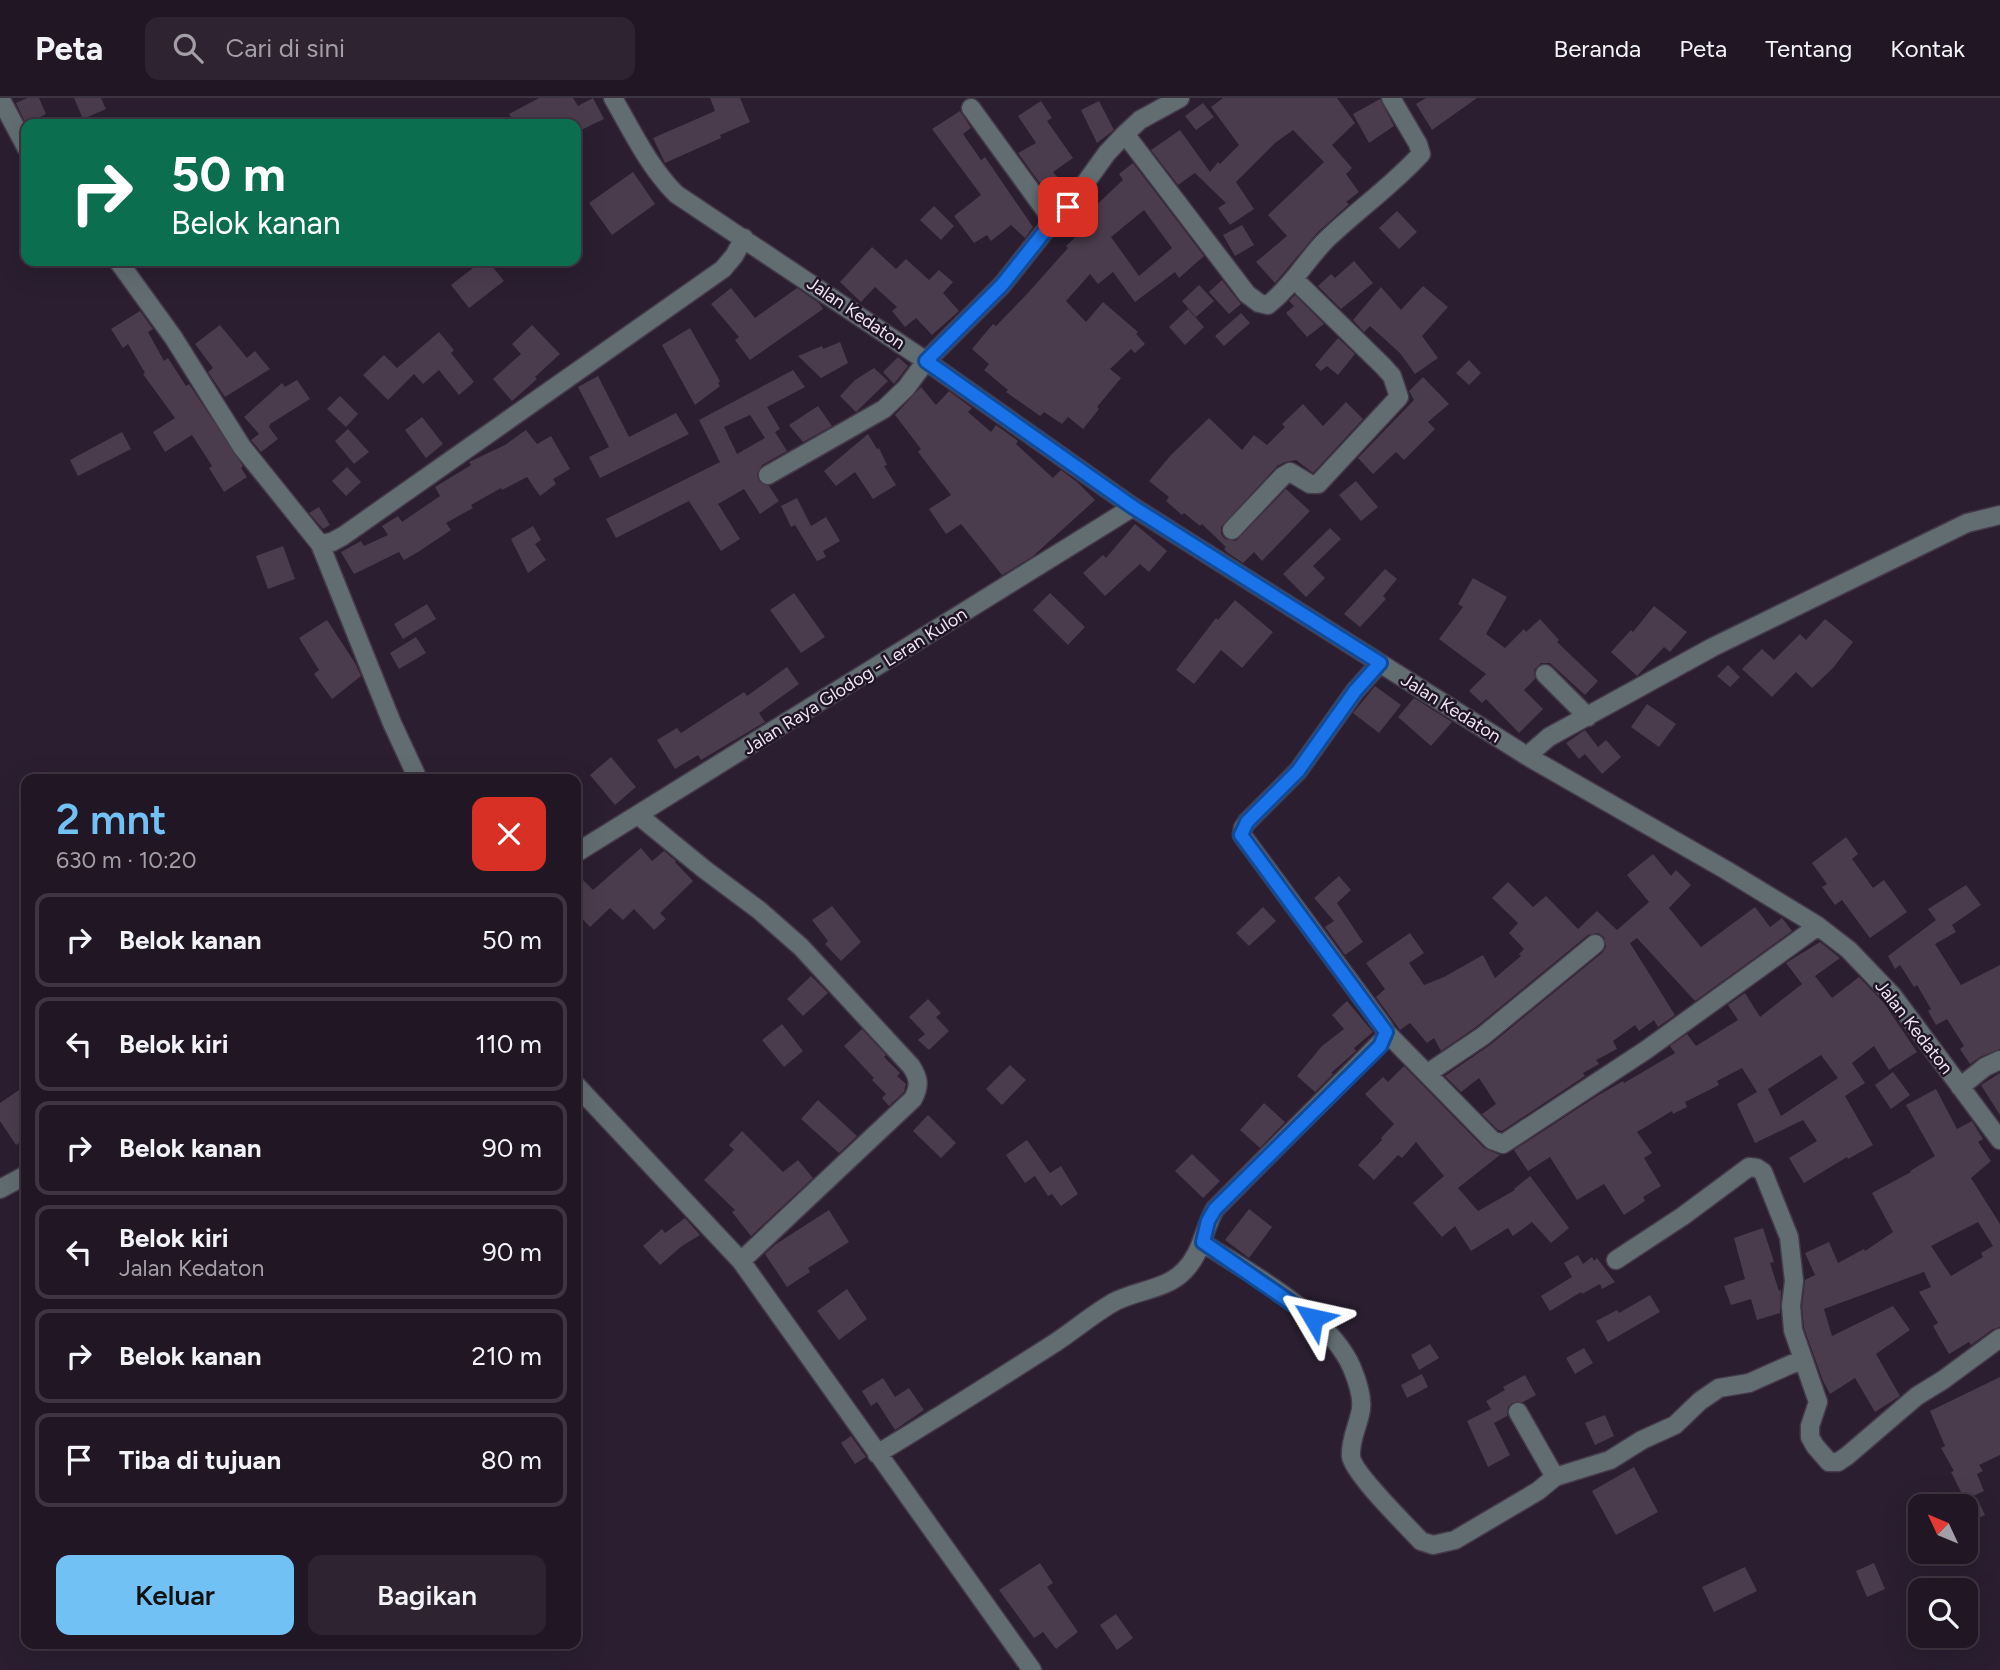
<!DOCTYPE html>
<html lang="id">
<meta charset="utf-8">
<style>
:root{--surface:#201624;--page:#2d2331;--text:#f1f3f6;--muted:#a29fa6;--line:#3d3541;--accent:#71c1f5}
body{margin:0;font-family:Figtree,sans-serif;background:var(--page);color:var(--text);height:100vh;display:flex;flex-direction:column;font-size:26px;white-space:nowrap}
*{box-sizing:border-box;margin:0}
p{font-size:23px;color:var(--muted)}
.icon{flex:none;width:38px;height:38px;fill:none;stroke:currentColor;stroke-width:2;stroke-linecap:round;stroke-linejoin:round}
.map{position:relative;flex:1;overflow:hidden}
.sheet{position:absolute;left:21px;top:676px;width:560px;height:875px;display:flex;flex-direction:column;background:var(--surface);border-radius:14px;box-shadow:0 7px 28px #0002,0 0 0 2px var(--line)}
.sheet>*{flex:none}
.top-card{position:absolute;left:21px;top:21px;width:560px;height:147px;border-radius:14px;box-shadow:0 7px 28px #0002,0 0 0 2px var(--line);background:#0b6e4f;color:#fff;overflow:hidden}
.needle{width:46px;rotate:314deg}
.fabs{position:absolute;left:1908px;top:1396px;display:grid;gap:14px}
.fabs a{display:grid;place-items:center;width:70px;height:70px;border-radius:14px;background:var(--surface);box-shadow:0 7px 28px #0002,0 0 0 2px var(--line);font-size:35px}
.pin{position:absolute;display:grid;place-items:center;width:60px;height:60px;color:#fff;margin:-30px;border-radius:14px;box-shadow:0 4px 10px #0006}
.me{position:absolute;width:77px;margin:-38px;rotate:306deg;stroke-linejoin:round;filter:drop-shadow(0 0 5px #0008)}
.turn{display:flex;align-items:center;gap:24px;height:147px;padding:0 35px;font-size:32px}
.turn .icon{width:91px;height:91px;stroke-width:2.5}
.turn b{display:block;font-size:49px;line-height:60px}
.round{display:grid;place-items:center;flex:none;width:74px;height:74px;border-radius:14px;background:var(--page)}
.overview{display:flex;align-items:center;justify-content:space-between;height:119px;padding:0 35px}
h1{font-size:42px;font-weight:600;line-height:52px;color:var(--accent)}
.cta{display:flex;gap:14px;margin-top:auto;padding:14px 35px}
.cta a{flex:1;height:80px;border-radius:14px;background:var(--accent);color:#111;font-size:28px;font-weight:600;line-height:80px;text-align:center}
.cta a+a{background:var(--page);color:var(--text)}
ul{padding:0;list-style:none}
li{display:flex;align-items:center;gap:21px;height:94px;margin:0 14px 10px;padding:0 21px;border:4px solid var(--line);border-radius:14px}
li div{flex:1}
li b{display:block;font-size:26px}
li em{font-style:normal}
header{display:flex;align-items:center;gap:42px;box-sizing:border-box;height:98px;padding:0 35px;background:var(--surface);border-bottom:2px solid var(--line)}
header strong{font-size:33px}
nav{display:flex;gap:38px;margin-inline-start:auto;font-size:24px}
.search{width:490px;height:63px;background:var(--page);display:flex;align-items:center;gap:18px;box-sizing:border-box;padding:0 24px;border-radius:14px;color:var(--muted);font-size:26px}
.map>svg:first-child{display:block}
.building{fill:#4b3c4d;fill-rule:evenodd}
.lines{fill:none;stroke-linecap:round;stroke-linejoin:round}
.minor-casing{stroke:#453a4b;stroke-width:21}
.minor{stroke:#626d72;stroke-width:18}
.route-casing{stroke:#114b97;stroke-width:18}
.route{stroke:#1a73e8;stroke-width:12}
.labels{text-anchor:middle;stroke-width:5;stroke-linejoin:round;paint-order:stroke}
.street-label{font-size:18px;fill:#ede5f1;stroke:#201526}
</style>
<header>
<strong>Peta</strong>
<div class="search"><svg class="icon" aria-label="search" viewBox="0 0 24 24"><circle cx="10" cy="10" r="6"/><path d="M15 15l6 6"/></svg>Cari di sini</div>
<nav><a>Beranda</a><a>Peta</a><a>Tentang</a><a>Kontak</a></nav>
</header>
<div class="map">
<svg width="2000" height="1572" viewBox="0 0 2000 1572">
<rect width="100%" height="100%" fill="#2a1e30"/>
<!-- building -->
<path class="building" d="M27 0H39L46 16 26 26 16 5Z
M74 0H101L106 11 83 21Z
M539 0H573L578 8 593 0 604 21 579 33 576 26H515L509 16Z
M710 0H740L750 24 720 37 721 40 665 65 653 40 715 13Z
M1223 0H1337L1355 25 1332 47 1352 70 1346 76 1359 94 1346 104 1349 106 1317 135 1275 185 1256 164 1287 138 1268 117 1324 64 1293 32 1275 45 1236 84 1254 111 1230 127 1218 110 1226 105 1195 75 1178 87 1151 52 1180 32 1210 74 1218 64 1220 66 1239 47 1211 9Z
M1426 0H1477L1432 32 1416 6Z
M1380 1 1394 28 1369 45 1353 16Z
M1041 3 1052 20 1047 23 1073 60 1053 74 1066 89 1064 91 1066 93 1055 106 1018 55 1036 45 1018 18Z
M1099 3 1114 32 1097 45 1081 12Z
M1203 5 1214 19 1196 32 1185 18Z
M960 13 971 30 963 36 981 62 985 59 1033 129 1025 140 1011 127 991 143 987 137 974 145 954 118 981 97 932 31Z
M1133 65 1204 158 1179 180 1175 174 1135 204 1113 174 1098 186 1090 176 1066 203 1086 224 1103 204 1138 234 1136 236 1145 246 1135 255 1131 251 1110 271 1121 280 1097 309 1099 311 1083 331 1068 319 1062 326 1044 314 1040 318 1006 294 1008 292 984 272 989 266 972 251 993 226 996 228 1027 196 1068 150 1066 148 1094 121 1089 114 1123 82 1119 76ZM1144 112 1172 150 1139 178 1111 139Z
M633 74 655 106 612 137 589 105Z
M934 108 954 128 941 142 920 122Z
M1397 113 1417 134 1399 151 1379 130Z
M1242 127 1254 147 1235 158 1223 137Z
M872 149 896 171 906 161 929 182 939 172 953 184 943 195 959 213 932 237 916 220 905 229 892 213 897 209 875 189 861 204 840 184Z
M482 163H488L504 183 469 210 451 187Z
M1354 163 1373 185 1341 211 1318 188 1331 176 1335 180Z
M1222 182 1241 206 1229 216 1209 194Z
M1199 187 1214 203 1196 219 1182 203Z
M1423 188 1448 209 1422 238 1438 260 1415 276 1400 255 1370 228 1364 234 1353 222 1381 189 1401 212Z
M731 190 755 220 797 190 819 205 823 211 750 262 735 242 739 239 711 206Z
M1295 197 1324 226 1307 239 1286 215 1294 208 1289 203Z
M1188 211 1204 229 1185 247 1169 229Z
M140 213 153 231 148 234 164 263 168 260 186 288 189 286 243 368 241 370 247 379 224 394 209 370 212 368 192 337 165 354 153 334 175 320 143 276 145 275 128 246 123 250 111 231Z
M1241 215 1250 225 1224 248 1215 238Z
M220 227 247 260 255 253 270 271 225 299 208 274 213 270 195 246Z
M532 227 560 256 535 279 537 281 512 303 493 281 521 256 512 246Z
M690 230 720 283 718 285 720 288 695 307 662 247Z
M439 234 454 252 451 255 474 284 459 297 439 272 423 286 414 276 388 302 363 277 384 257 397 270Z
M1338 240 1355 256 1338 277 1327 268 1321 273 1315 267Z
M840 244 848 265 821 280 798 258 822 248 823 251Z
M898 259 908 268 894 286 883 274Z
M1469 262 1481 275 1469 287 1456 275Z
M874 270 888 283 856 314 840 298 855 282Z
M793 272 805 289 767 309 780 331 775 334 787 353 762 367 757 376 759 383 769 388 779 403 760 416 744 391 718 406 740 441 721 453 689 403 616 440 606 421 720 364 699 322ZM750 317 765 340 737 356 724 329Z
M598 278 629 339 676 315 689 336 600 380 589 359 609 349 578 289Z
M1423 279 1449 306 1428 324 1435 331 1404 362 1396 354 1373 376 1358 360 1414 302 1409 293Z
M297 282 310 301 270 326 269 329 278 341 261 354 251 342 259 336 244 319 282 285 285 289Z
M921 289 936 307 949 293 972 310 968 314 991 334 996 327 1018 343 1016 346 1053 380 1061 372 1077 384 1095 402 1032 459 1002 477 961 426 946 436 929 411 951 397 918 354 921 351 895 317Z
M340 298 358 316 346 329 327 311Z
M1346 304 1363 321 1313 375 1296 362 1285 364 1277 368 1221 429V436L1225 441 1236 443 1286 391 1310 413 1262 463 1254 454 1243 465 1228 455 1224 451 1226 449 1202 426 1200 428 1184 415 1182 417 1166 403 1169 399 1149 383 1171 357 1209 320 1242 352 1254 337 1267 347 1285 329 1282 326 1303 306 1323 328Z
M818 308 832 328 803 344 789 327Z
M422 319 443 346 426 360 405 332Z
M348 331 369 354 354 366 335 343Z
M526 332 537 346 551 338 570 371 553 381 556 386 540 398 527 379 502 392 501 390 471 407 473 410 446 425 451 432 418 454 404 462 399 454 354 476 341 454 361 443 364 448 388 437 382 428 398 418 402 424 440 398 435 389 471 367 469 364 505 347Z
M122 334 131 351 78 378 70 362Z
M868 336 877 351 879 350 887 367 884 368 896 387 873 401 855 374 836 388 824 373Z
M347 369 361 384 346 398 332 383Z
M1356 383 1378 409 1361 423 1339 397Z
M797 400 811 428 826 419 840 443 823 453 826 459 817 463 795 427 791 429 781 408Z
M319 409 330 427 323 431 309 415Z
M1135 426 1167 453 1149 474 1140 466 1105 498 1083 475 1103 457 1106 460Z
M533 428 541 442 535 446 546 462 528 475 511 441Z
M1330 430 1341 441 1313 468 1325 480 1306 499 1283 476Z
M283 448 295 481 268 491 256 458Z
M1385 471 1397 481 1383 498 1386 501 1360 529 1344 516Z
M1473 480 1507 499 1486 536 1505 550 1524 531 1526 534 1540 521 1559 542 1557 544 1598 583 1585 597 1550 565H1541L1534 572 1535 581 1524 592 1543 611 1519 635 1486 601 1482 605 1469 593 1486 576 1439 541 1463 509 1458 506Z
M794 495 825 539 801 555 770 512Z
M1050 495 1085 529 1068 547 1033 512Z
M1235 502 1273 534 1242 570 1221 552 1194 586 1176 572 1216 520 1218 522Z
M427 506 436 521 403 541 394 526Z
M1654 508 1687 534 1670 554 1664 549 1637 578 1611 554 1631 532 1633 534Z
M1825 521 1853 544 1833 570 1812 590 1796 574 1772 599 1742 571 1762 551 1774 562 1800 536 1806 542Z
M327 522 355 565 361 578 332 601 314 576 319 572 299 540Z
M416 539 426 555 399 571 390 555Z
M1728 567 1740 579 1730 589 1717 578Z
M787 569 799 586 759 615 765 624 701 662 698 657 675 671 657 642 677 630 681 635 744 594 747 598Z
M1375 588 1401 607 1379 635 1353 615Z
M1414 600 1452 624 1431 648 1398 619Z
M1647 606 1676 626 1659 649 1631 629Z
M1585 632 1598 649 1606 642 1621 659 1602 676 1585 656 1579 661 1566 645Z
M611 659 636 689 615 707 590 677Z
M1846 739 1858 756 1852 761 1873 790 1884 782 1907 814 1870 840 1842 802 1835 807 1822 789 1827 786 1812 765Z
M641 750 652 763 664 753 676 763 675 764 693 783 660 815 666 821 654 832 634 811 623 822 610 810 590 829 576 814V775L593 792Z
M1653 756 1671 778 1676 772 1691 787 1669 810 1701 849 1755 809 1770 829 1782 820 1792 833 1695 903 1637 840 1630 845 1675 917 1658 929 1654 922 1639 933 1635 927 1613 943 1617 951 1596 962 1599 966 1583 975 1585 978 1502 1033 1498 1032 1482 1016 1496 1006 1479 980 1461 994 1445 978 1490 947 1602 855 1606 849 1604 839 1598 835 1588 837 1476 929 1441 953 1434 940 1427 945 1410 925 1400 932 1376 899 1385 891 1366 865 1410 835 1424 855 1409 865 1424 887 1444 879 1483 857 1495 880 1521 858 1519 856 1524 851 1509 835 1518 825 1492 800 1508 784 1533 809 1546 798 1578 831 1597 813 1617 832 1649 804 1627 777Z
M1339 778 1351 792 1337 805 1363 844 1345 857 1325 829 1334 823 1314 800Z
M1966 787 1981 807 1952 827 1956 834 1935 846 1961 887 2000 867V951L1980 959 1970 966 1960 951 1964 948 1947 921 1936 927 1928 913 1931 911 1917 887 1914 889 1900 867 1895 871 1888 858 1936 822 1928 811Z
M832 808 861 844 841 863 825 846 828 843 812 822Z
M1263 809 1276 823 1249 848 1236 835Z
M1820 844 1840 860 1815 878 1832 900 1859 879 1884 905 1917 954 1889 972 1874 948 1852 965 1865 985 1845 998 1873 1047 1848 1061 1847 1059 1804 1085 1789 1060 1817 1043 1803 1022 1755 1045 1737 1006 1757 994 1742 970 1717 983 1719 987 1685 1004 1687 1009 1673 1016 1672 1013 1637 1034 1652 1055 1644 1060 1661 1088 1643 1099 1645 1103 1624 1117 1604 1086 1577 1102 1550 1059 1528 1073 1514 1052 1597 998 1623 983 1624 985 1675 955 1670 948 1687 936 1696 948 1738 922 1728 907 1745 895 1760 919 1802 886 1786 865ZM1821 957 1838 980 1781 1018 1768 991Z
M811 878 828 895 803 918 787 901Z
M928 901 941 915 936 919 949 933 929 952 918 942 925 936 909 919Z
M1347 903 1373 934 1354 950 1356 953 1331 975 1333 976 1315 994 1297 978 1322 948 1344 931 1332 917Z
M782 926 803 953 784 969 762 942Z
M862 931 886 957 884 959 900 975 897 978 906 986 904 994 889 1008 882 1000 886 996 872 982 874 980 844 948Z
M1010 967 1026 982 1002 1007 986 991Z
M1404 968 1484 1050 1500 1057 1458 1090 1478 1113 1515 1092 1514 1091 1530 1078 1569 1130 1551 1145 1532 1124 1513 1138 1508 1130 1471 1153 1455 1128 1442 1139 1413 1105 1444 1078 1416 1044 1402 1060 1398 1057 1374 1082 1358 1067 1382 1042 1381 1040 1394 1026 1365 996 1383 979 1388 984Z
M1893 974 1910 997 1891 1011 1875 987Z
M2000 975V1017L1981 987Z
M1936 991 1957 1031 1972 1023 1983 1041 1978 1044 1991 1063 1971 1080 2000 1126V1229L1993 1231 1971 1247 1969 1244 1949 1256 1933 1228 1938 1225 1919 1194 1931 1189 1924 1174 1824 1211 1832 1238 1893 1208 1910 1232 1876 1256 1900 1298 1875 1314 1855 1280 1830 1296 1823 1283 1804 1230 1802 1208 1805 1182 1815 1177 1805 1155 1829 1144 1838 1165 1864 1151 1865 1153 1893 1134 1872 1095 1911 1074 1910 1073 1935 1058 1906 1007ZM1978 1124 1993 1148 1981 1155 1983 1159 1951 1178 1931 1148Z
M19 992 26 1003V1040L16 1047 0 1023V1005Z
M818 1002 857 1038 839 1055 801 1021Z
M1264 1005 1285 1024 1260 1050 1240 1032Z
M928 1017 956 1045 941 1060 913 1033Z
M742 1033 783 1074 798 1062 813 1080 751 1138 732 1114 735 1112 704 1082 734 1052 729 1047Z
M1027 1042 1050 1075 1061 1068 1078 1096 1061 1108 1052 1096 1048 1098 1035 1078 1025 1085 1006 1057Z
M1192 1056 1220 1083 1203 1100 1175 1073Z
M1249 1111 1272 1129 1249 1160 1225 1142Z
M829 1112 849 1144 808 1170 810 1174 787 1189 765 1156 776 1146Z
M685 1120 700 1137 682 1148 660 1167 643 1148 662 1131 665 1135Z
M1763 1130 1774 1164 1770 1165 1779 1193 1781 1192 1780 1215 1757 1222 1751 1201 1731 1207 1724 1188 1745 1181 1734 1140Z
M1578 1157 1583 1166 1592 1159 1594 1163 1597 1160 1615 1184 1602 1191 1600 1186 1582 1196 1581 1194 1550 1213 1541 1198 1572 1179 1564 1165Z
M847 1191 867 1221 839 1242 817 1213Z
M1650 1197 1660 1214 1608 1244 1596 1223 1617 1212 1619 1215Z
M1430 1246 1439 1260 1419 1272 1411 1257Z
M1584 1250 1593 1265 1575 1276 1566 1260Z
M1422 1276 1428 1289 1407 1300 1401 1287Z
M1525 1277 1536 1297 1523 1304 1512 1305 1508 1309 1507 1318 1494 1325 1510 1357 1488 1369 1467 1323 1491 1311 1486 1303 1505 1292 1503 1289Z
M2000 1279V1357L1979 1367 1983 1373 1977 1376 1984 1393 1965 1402 1951 1374 1954 1373 1941 1350 1945 1348 1930 1313Z
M883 1280 895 1299 909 1290 924 1312 895 1332 877 1304 871 1308 862 1293Z
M1605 1317 1614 1338 1595 1347 1585 1325Z
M851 1338 866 1359 855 1366 841 1345Z
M1634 1369 1658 1414 1616 1437 1592 1393Z
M1977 1400 1985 1417 1965 1426V1406Z
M1040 1465 1053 1485 1047 1489 1078 1534 1056 1551 1043 1534 1034 1540 999 1492Z
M1874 1465 1885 1491 1867 1499 1856 1473Z
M1745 1469 1757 1493 1714 1514 1702 1489Z
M1116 1516 1133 1540 1117 1552 1100 1527Z"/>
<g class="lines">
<defs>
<path id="minor" d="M0 0 26 49
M613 0C632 33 649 69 676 96L926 263 1133 409 1527 658 1726 772 1818 828 1849 852 1893 898 2000 1042
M971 10 1053 123
M1125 36 1247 196 1259 205 1268 207C1291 189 1305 164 1325 143 1356 113 1392 88 1421 56L1418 46 1391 0
M118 163 173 239 242 349 320 446 332 444 343 438 723 171 734 158 744 140
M768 377 884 311 906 290 926 263 1002 187 1053 123 1068 109 1107 55 1125 36 1140 22 1180 0
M1232 432 1283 378 1290 374 1310 386H1318L1399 299 1392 278 1383 268 1294 181
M320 446 392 625 418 681
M1545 576 1588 619
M1527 658 1549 639 1713 549 1967 425 2000 417
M638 717 704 771 759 812 801 849 911 968C919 980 920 988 913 1001L741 1163
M576 755 1133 409
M1386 934 1492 1042 1503 1046 1646 952 1818 828
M1428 975 1483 938 1595 846
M576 987 741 1163 1032 1572
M1960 989 1985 969 2000 962
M0 1091 26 1077
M1203 1145C1250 1175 1330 1218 1352 1270 1357 1282 1364 1303 1360 1316 1357 1330 1350 1343 1351 1358 1352 1374 1407 1428 1421 1443L1433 1447 1455 1442 1538 1393 1555 1379 1610 1362 1642 1342 1675 1327 1700 1303 1719 1290 1749 1285 1803 1261
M1616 1162 1683 1118 1749 1069 1757 1070 1763 1074 1789 1139 1794 1183 1791 1208 1793 1232 1818 1304 1810 1328V1339L1815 1348 1829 1364H1838L1847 1358 1917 1298 1943 1282 2000 1240
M1518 1314 1555 1379
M877 1356C935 1321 992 1285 1050 1248 1071 1235 1095 1214 1116 1203 1138 1192 1167 1191 1184 1173 1202 1155 1203 1132 1215 1111L1384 941 1386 934 1382 927 1242 737 1243 730 1247 724 1298 673 1355 593 1380 565"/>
</defs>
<!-- minor casing -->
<use href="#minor" class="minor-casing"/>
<!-- minor -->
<use href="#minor" class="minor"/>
</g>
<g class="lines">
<defs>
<path id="route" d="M1068 109 1053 123 1002 187 926 263 1133 409 1380 565 1355 593 1298 673 1247 724 1241 737 1386 934 1380 948 1215 1111 1208 1123 1203 1144 1313 1220"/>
</defs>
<!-- route casing -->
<use href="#route" class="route-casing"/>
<!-- route -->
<use href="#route" class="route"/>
</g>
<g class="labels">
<!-- street labels -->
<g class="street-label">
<text transform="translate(856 215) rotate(34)" y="6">Jalan Kedaton</text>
<text transform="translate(855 583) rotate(-32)" y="6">Jalan Raya Glodog - Leran Kulon</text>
<text transform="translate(1451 610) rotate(32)" y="6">Jalan Kedaton</text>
<text transform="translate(1914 929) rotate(52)" y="6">Jalan Kedaton</text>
</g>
</g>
</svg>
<div class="fabs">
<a><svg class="needle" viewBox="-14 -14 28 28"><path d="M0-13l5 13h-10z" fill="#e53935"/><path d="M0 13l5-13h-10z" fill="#a29fa6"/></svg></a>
<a><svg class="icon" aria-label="search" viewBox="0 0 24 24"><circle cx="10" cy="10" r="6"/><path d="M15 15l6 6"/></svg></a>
</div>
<div class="pin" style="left:1068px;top:109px;background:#d93025"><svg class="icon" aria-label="arrive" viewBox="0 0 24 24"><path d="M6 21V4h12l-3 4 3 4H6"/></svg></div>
<svg class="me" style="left:1313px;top:1220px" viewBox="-20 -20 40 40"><path d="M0-17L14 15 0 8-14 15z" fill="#1a73e8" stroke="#fff" stroke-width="4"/></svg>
<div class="top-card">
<div class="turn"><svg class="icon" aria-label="right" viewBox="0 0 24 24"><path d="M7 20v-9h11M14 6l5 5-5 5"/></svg><div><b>50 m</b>Belok kanan</div></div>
</div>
<section class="sheet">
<div class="overview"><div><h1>2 mnt</h1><p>630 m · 10:20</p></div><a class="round" style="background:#d93025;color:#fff"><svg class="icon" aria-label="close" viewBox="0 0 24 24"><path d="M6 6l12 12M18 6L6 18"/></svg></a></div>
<ul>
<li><svg class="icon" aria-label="right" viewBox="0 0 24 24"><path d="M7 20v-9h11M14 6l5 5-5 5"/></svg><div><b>Belok kanan</b></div><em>50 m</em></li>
<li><svg class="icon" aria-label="left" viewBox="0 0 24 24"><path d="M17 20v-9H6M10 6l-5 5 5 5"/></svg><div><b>Belok kiri</b></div><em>110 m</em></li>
<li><svg class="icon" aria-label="right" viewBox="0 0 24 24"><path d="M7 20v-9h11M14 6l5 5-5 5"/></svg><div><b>Belok kanan</b></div><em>90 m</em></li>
<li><svg class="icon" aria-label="left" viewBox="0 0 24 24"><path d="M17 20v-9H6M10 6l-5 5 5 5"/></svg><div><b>Belok kiri</b><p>Jalan Kedaton</p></div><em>90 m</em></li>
<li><svg class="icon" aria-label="right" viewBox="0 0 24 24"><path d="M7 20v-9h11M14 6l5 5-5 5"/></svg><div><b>Belok kanan</b></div><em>210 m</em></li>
<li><svg class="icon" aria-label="arrive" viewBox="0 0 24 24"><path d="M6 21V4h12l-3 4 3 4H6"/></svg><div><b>Tiba di tujuan</b></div><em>80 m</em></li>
</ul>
<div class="cta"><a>Keluar</a><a>Bagikan</a></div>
</section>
</div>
